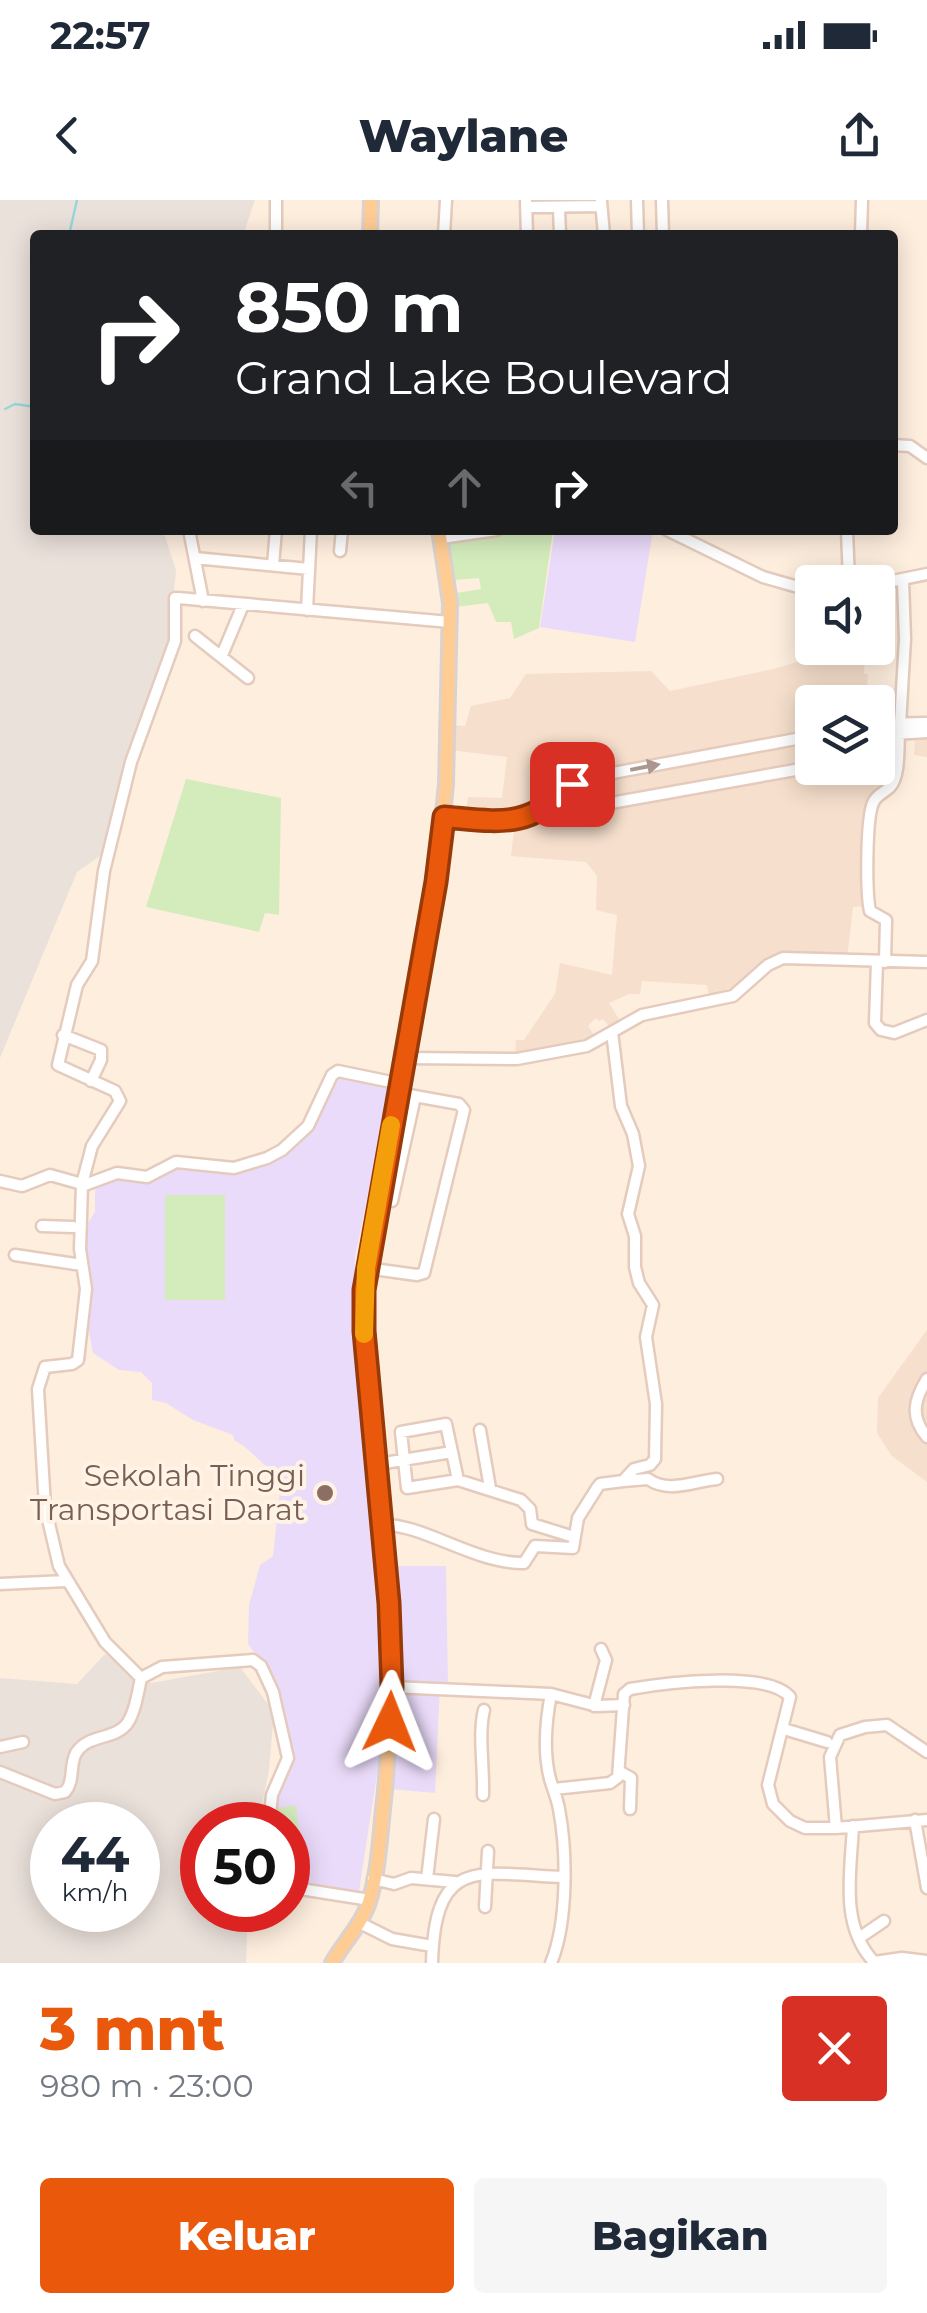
<!DOCTYPE html>
<html lang="id">
<meta charset="utf-8">
<style>
:root{--surface:#fff;--page:#f6f6f7;--text:#1f2937;--muted:#747a83;--accent:#ea580c}
body{margin:0;font-family:Montserrat,sans-serif;background:var(--page);color:var(--text);height:100vh;display:flex;flex-direction:column;font-size:38px;white-space:nowrap}
*{box-sizing:border-box;margin:0}
p{font-size:32px;color:var(--muted)}
.icon{flex:none;width:55px;height:55px;fill:none;stroke:currentColor;stroke-width:2;stroke-linecap:round;stroke-linejoin:round}
.map{position:relative;height:1763px;overflow:hidden}
.drawer{display:flex;flex-direction:column;background:var(--surface);flex:1}
.drawer>*{flex:none}
.hud{position:absolute;left:30px;top:30px;width:868px;height:305px;border-radius:10px;box-shadow:0 5px 25px #0003;background:#202124;color:#fff;overflow:hidden}
.tools{position:absolute;left:795px;top:365px;display:grid;gap:20px}
.tools a{display:grid;place-items:center;width:100px;height:100px;border-radius:10px;background:var(--surface);box-shadow:0 5px 25px #0003;font-size:50px}
.speed{position:absolute;left:30px;top:1602px;display:flex;gap:20px;font-size:50px;font-weight:700;text-align:center}
.speed>*{display:grid;place-content:center;width:130px;height:130px;border-radius:50%;background:var(--surface);box-shadow:0 5px 25px #0003;line-height:1}
.speed small{font-size:25px;font-weight:400}
.speed .limit{border:15px solid #d22;background:#fff;color:#111}
.pin{position:absolute;display:grid;place-items:center;width:85px;height:85px;color:#fff;margin:-42px;border-radius:20px;box-shadow:0 5px 15px #0006}
.me{position:absolute;width:110px;margin:-55px;rotate:2deg;stroke-linejoin:round;filter:drop-shadow(0 0 8px #0008)}
.turn{display:flex;align-items:center;gap:35px;height:210px;padding:0 40px;font-size:45px}
.turn .icon{width:130px;height:130px;stroke-width:2.5}
.turn b{display:block;font-size:70px;line-height:85px}
.lanes{display:flex;align-items:center;height:95px;padding:0 40px;background:#0003;justify-content:center;gap:50px;direction:ltr}
.lanes .off{opacity:.35}
.round{display:grid;place-items:center;flex:none;width:105px;height:105px;border-radius:10px;background:var(--page)}
.head{display:flex;align-items:center;justify-content:space-between;height:170px;padding:0 40px}
h1{font-size:60px;font-weight:800;line-height:75px;color:var(--accent)}
.button{display:flex;gap:20px;margin-top:auto;padding:20px 40px}
.button a{flex:1;height:115px;border-radius:10px;background:var(--accent);color:#fff;font-size:40px;font-weight:800;line-height:115px;text-align:center}
.button a+a{background:var(--page);color:var(--text)}
.status{display:flex;justify-content:space-between;align-items:center;height:70px;padding:0 50px;background:var(--surface);direction:ltr}
.status svg{height:28px;fill:currentColor}
header{display:flex;justify-content:space-between;align-items:center;height:130px;padding:0 40px;background:var(--surface);font-size:45px;font-weight:800}
.map>svg:first-child{display:block}
.residential{fill:#f6dfcc}
.industrial{fill:#ebe1db;fill-rule:evenodd}
.education{fill:#ebdbfa}
.green{fill:#d4ecbc}
.lines{fill:none;stroke-linecap:round;stroke-linejoin:round}
.stream{stroke:#97d7db;stroke-width:2.5}
.minor-casing{stroke:#e4cbbd;stroke-width:15}
.major-casing{stroke:#dbd2cf;stroke-width:18}
.minor{stroke:#fff;stroke-width:10}
.major{stroke:#ffcc94;stroke-width:12}
.oneway{fill:#ac978f}
.route-casing{stroke:#983908;stroke-width:25}
.route{stroke:#ea580c;stroke-width:18}
.slow{stroke:#f59e0b;stroke-width:18}
.education-dot{fill:#8d6e63;stroke:#fff3e6;stroke-width:4}
.labels{text-anchor:middle;stroke-width:8;stroke-linejoin:round;paint-order:stroke}
.education-label{font-size:30px;fill:#785e54;stroke:#fff3e6;text-anchor:end}
</style>
<div class="status"><b>22:57</b><svg viewBox="0 0 49 12"><path d="M0 12V9h3v3zM5 12V6h3v6zM10 12V3h3v9zM15 12V0h3v12zM26 1h20v11H26zM47 4h2v5h-2z"/></svg></div>
<header><svg class="icon" aria-label="back" viewBox="0 0 24 24"><path d="M15 5l-7 7 7 7"/></svg>Waylane<svg class="icon" aria-label="share" viewBox="0 0 24 24"><path d="M12 15V3M7 8l5-5 5 5M5 13v7h14v-7"/></svg></header>
<div class="map">
<svg width="927" height="1763" viewBox="0 0 927 1763">
<rect width="100%" height="100%" fill="#feeede"/>
<!-- residential -->
<path class="residential" d="M839 450 865 454 864 474H868L866 502H812V568H878V518L897 519 927 527V557L914 555 915 540 896 539 890 575 885 588 869 597 863 653V706L853 707 847 759 806 753 781 754 768 758 735 788 709 796 707 785 642 781 640 794H629L609 803 619 819 610 827 603 819 599 821 596 818 588 826 596 838 583 843 515 854 516 840H524L555 794 560 763 612 775 617 715 596 710 597 676 586 662 511 656 514 630 464 623 468 597 502 598 507 557 450 550 449 525 465 526 471 506 510 498 526 474 651 471 670 491 773 469Z
M927 1130V1282L892 1256 877 1233 878 1198Z"/>
<!-- industrial -->
<path class="industrial" d="M0 0H255L243 35H35V330H163L176 370 170 436 123 571 104 653 77 672 0 858Z
M105 1454 151 1483 240 1467 274 1512 269 1570 258 1625H202V1710H248L246 1763H0V1478L77 1484ZM52 1625H138V1710H52Z"/>
<!-- education -->
<path class="education" d="M555 330H653L635 442 540 427Z
M329 867 391 883 355 1057V1099L384 1489 379 1561 358 1698 288 1687V1625H270L276 1593 291 1567 280 1510 266 1470 248 1444 249 1405 260 1365 273 1356 281 1280 245 1247 234 1240 233 1235 193 1220 166 1203 152 1200V1183L141 1172 119 1170 93 1153 88 1127 81 1034 95 1012V991L99 983 109 977 141 982 171 967 247 972 274 960 304 924 319 898Z
M389 1366H446L448 1485H440L435 1593 390 1589 400 1455Z"/>
<!-- green -->
<path class="green" d="M501 330H553L539 428 514 439 511 422H496L488 403 455 407 457 393 481 389 479 378 453 380 447 341Z
M186 579 281 598 279 715 265 713 259 732 146 707Z
M165 995H225V1100H165Z
M296 1605 304 1676 288 1678V1625H279L277 1608Z"/>
<g class="lines">
<!-- stream -->
<path class="stream" d="M69 35 77 0
M5 209 15 204 35 207"/>
<defs>
<path id="minor" d="M526 0 527 35
M637 0 638 35
M662 0 663 35
M601 1 604 35
M526 7 601 6
M559 8 560 35
M276 35V0
M444 35 446 0
M861 35 862 0
M892 245 910 246 927 258
M189 330 203 401
M667 330 763 377 812 391
M847 330 849 382
M441 338 497 330
M340 351 342 330
M195 358 309 369
M273 365 276 330
M878 384 927 374
M178 398 450 422
M307 410 311 330
M195 436 248 478
M222 455 243 405
M878 524 927 523
M900 524 905 439 903 380
M878 535 927 532
M537 614 572 585 586 578 812 536
M444 617 527 618 812 567
M877 762 875 823 881 830 894 833 927 820
M885 762 886 720 870 711C866 693 866 619 873 603 877 594 884 593 890 587 900 576 898 548 899 534
M63 835 101 850V860L91 881
M406 858 517 859 587 846 642 815 733 796 768 765 783 758 927 762
M0 981 22 986 50 975 82 984
M82 986 117 973 147 977 176 962 234 968 267 958 282 950 308 926 332 875 338 871 401 884
M392 1001 415 897
M42 1026 73 1027
M15 1055 82 1065
M366 1068 417 1075 424 1073 464 910 459 904 398 893
M927 1179C914 1200 910 1217 927 1237
M480 1230 490 1288
M452 1252 446 1224 401 1232 407 1288 458 1280
M378 1264 452 1252 458 1280 521 1300 530 1309 532 1324 574 1337
M623 1281 648 1279C669 1294 694 1281 717 1279
M382 1325C422 1323 475 1364 524 1363L535 1346 573 1348 578 1318 597 1288 600 1284 623 1281 634 1269 650 1265 655 1259 656 1204 646 1137 653 1105 639 1083 635 1067V1036L628 1014 639 966 633 934 621 906 612 832
M0 1384 66 1381
M141 1478 105 1442 59 1366 45 1307 38 1189 45 1167 72 1164 78 1160 86 1089 80 1049 82 984 92 946 120 901 115 891 58 865 77 785 92 761 104 671 131 562 175 441V398
M392 1487 551 1494 597 1506 624 1505
M594 1506 606 1460 601 1449
M784 1529 827 1542
M0 1547 23 1542
M0 1572 55 1594 65 1592C75 1580 69 1566 76 1553 88 1534 113 1540 126 1525 135 1514 138 1492 141 1478L162 1467 253 1460 261 1466 273 1492 288 1558 272 1595 269 1625
M620 1572 631 1578 630 1609
M554 1589 610 1583 618 1577 624 1494 630 1489C664 1483 768 1470 790 1497L768 1585 773 1604 790 1621 805 1628H836L927 1620
M483 1595C484 1567 478 1534 484 1510
M915 1620 927 1688
M853 1626C851 1672 839 1726 875 1763
M836 1628 830 1557 840 1535 865 1527 887 1525 927 1552
M373 1679 394 1684 411 1678 455 1682
M427 1679 434 1619
M288 1687 370 1700
M485 1707 488 1651
M360 1723 392 1739 432 1746
M859 1738 884 1721
M874 1762 902 1758 927 1761
M432 1763C435 1654 479 1674 564 1677
M551 1763C568 1722 567 1652 559 1609 557 1598 553 1589 550 1579 543 1552 546 1520 551 1494"/>
<path id="major" d="M370 35 371 0
M332 1763C343 1743 360 1727 368 1705 379 1673 380 1634 384 1600 400 1444 380 1287 364 1131V1090L436 683 446 584 450 403 439 330"/>
</defs>
<!-- minor casing -->
<use href="#minor" class="minor-casing"/>
<!-- major casing -->
<use href="#major" class="major-casing"/>
<!-- minor -->
<use href="#minor" class="minor"/>
<!-- major -->
<use href="#major" class="major"/>
</g>
<!-- one-way arrows -->
<defs><path id="oneway-solid" d="M-6-.8H1V-3.2L6.5 0L1 3.2V.8H-6Z" transform="scale(2.5)"/></defs>
<use class="oneway" href="#oneway-solid" transform="translate(645 567) rotate(-11)"/>
<g class="lines">
<defs>
<path id="route" d="M390 1522 392 1487 389 1403 364 1131V1090L436 682 444 617C502 622 529 629 572 584"/>
</defs>
<!-- route casing -->
<use href="#route" class="route-casing"/>
<!-- route -->
<use href="#route" class="route"/>
<!-- slow -->
<path class="slow" d="M364 1134 366 1068 391 925"/>
</g>
<!-- markers -->
<circle class="education-dot" cx="325" cy="1293" r="10"/>
<g class="labels">
<!-- education labels -->
<g class="education-label">
<text x="305" y="1286">Sekolah Tinggi<tspan x="305" dy="34">Transportasi Darat</tspan></text>
</g>
</g>
</svg>
<div class="tools">
<a><svg class="icon" aria-label="sound" viewBox="0 0 24 24"><path d="M4 9h4l5-4v14l-5-4H4zM17 9q2 3 0 6"/></svg></a>
<a><svg class="icon" aria-label="layers" viewBox="0 0 24 24"><path d="M12 4l9 5-9 5-9-5zM3 14l9 5 9-5"/></svg></a>
</div>
<div class="speed"><div>44<small>km/h</small></div><div class="limit">50</div></div>
<div class="pin" style="left:572px;top:584px;background:#d93025"><svg class="icon" aria-label="arrive" viewBox="0 0 24 24"><path d="M6 21V4h12l-3 4 3 4H6"/></svg></div>
<svg class="me" style="left:390px;top:1522px" viewBox="-20 -20 40 40"><path d="M0-17L14 15 0 8-14 15z" fill="#ea580c" stroke="#fff" stroke-width="4"/></svg>
<div class="hud">
<div class="turn"><svg class="icon" aria-label="right" viewBox="0 0 24 24"><path d="M7 20v-9h11M14 6l5 5-5 5"/></svg><div><b>850 m</b>Grand Lake Boulevard</div></div>
<div class="lanes"><svg class="icon off" aria-label="left" viewBox="0 0 24 24"><path d="M17 20v-9H6M10 6l-5 5 5 5"/></svg><svg class="icon off" aria-label="ahead" viewBox="0 0 24 24"><path d="M12 20V5M6 11l6-6 6 6"/></svg><svg class="icon" aria-label="right" viewBox="0 0 24 24"><path d="M7 20v-9h11M14 6l5 5-5 5"/></svg></div>
</div>
</div>
<section class="drawer">
<div class="head"><div><h1>3 mnt</h1><p>980 m · 23:00</p></div><a class="round" style="background:#d93025;color:#fff"><svg class="icon" aria-label="close" viewBox="0 0 24 24"><path d="M6 6l12 12M18 6L6 18"/></svg></a></div>
<div class="button"><a>Keluar</a><a>Bagikan</a></div>
</section>
